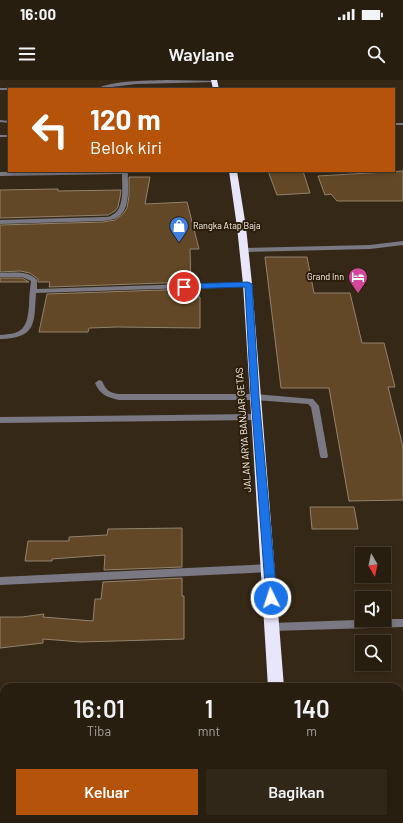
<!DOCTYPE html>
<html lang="id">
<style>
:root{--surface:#281e10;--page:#302719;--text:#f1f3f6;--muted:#a5a29f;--line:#443c30;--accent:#b45309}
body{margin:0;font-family:Barlow,sans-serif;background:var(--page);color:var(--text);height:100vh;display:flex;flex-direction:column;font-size:15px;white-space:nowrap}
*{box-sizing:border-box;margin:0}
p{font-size:13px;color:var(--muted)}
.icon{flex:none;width:22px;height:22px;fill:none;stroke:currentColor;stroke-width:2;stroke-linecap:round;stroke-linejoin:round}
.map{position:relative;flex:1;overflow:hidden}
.sheet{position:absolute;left:0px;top:603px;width:403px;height:140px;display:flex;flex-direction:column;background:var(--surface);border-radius:12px 12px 0 0;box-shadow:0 2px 6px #0003,0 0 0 1px var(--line)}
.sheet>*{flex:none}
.top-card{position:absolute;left:8px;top:8px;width:387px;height:84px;border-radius:0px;box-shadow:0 2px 6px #0003,0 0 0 1px var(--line);background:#b45309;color:#fff;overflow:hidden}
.needle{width:26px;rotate:171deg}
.fabs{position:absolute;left:355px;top:467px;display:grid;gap:8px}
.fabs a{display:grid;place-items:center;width:36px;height:36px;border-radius:0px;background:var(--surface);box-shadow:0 2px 6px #0003,0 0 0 1px var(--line);font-size:20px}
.pin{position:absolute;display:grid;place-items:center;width:34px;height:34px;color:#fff;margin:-17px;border:2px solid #fff;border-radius:50%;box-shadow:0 1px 4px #0007}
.me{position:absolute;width:44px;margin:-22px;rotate:356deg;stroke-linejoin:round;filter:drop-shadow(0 0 3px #0008)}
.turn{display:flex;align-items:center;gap:14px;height:84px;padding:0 16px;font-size:18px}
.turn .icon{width:52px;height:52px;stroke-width:2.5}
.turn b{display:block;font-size:28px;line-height:34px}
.eta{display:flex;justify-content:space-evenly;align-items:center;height:68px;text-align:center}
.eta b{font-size:24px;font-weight:600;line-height:28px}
.action{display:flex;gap:8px;margin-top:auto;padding:8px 16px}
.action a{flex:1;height:46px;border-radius:0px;background:var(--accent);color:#fff;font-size:16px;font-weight:600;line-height:46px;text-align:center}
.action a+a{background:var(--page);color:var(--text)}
.status{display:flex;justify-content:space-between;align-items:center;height:28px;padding:0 20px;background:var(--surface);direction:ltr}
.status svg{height:11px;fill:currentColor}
header{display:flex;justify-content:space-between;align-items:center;height:52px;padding:0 16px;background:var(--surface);font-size:18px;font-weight:600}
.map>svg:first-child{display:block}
.building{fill:#624827;stroke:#93826e}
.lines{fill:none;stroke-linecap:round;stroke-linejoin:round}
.lane{fill:#797883;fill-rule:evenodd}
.street{fill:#797883;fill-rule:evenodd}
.highway{fill:#e8e6fb;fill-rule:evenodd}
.route{fill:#1a73e8;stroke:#114b97}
.labels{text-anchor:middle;stroke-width:4;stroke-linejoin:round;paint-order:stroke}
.far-poi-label{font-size:9px;fill:#fcf3e8;stroke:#2c1e0d;text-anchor:start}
.street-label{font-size:10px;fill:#fcf3e8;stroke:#2c1e0d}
</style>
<div class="status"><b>16:00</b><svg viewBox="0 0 49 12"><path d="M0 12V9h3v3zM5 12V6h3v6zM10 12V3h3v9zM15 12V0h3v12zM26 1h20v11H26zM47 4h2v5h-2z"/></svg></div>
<header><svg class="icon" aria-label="menu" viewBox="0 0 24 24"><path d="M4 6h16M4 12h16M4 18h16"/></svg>Waylane<svg class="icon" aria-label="search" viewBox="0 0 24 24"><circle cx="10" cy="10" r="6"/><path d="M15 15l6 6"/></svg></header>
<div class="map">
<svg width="403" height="743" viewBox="0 0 403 743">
<rect width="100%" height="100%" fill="#362816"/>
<!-- building -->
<path class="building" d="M268 91H303L310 113 277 115Z
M403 91V121H337L331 114 325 115 318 96Z
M129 97H150L145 124 187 122 199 169H190L191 202 49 207 50 202H38V199L30 193 20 191 0 192V145L103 142 115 140 123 134 127 128 129 116Z
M58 109V111L121 110 120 117 118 127 115 131 108 135 0 138V110Z
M265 177H307L314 213H350L362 263H384L395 307H388L403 367V420L349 421 329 308H281Z
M0 198H22L29 202H0Z
M191 209V217H200V248L117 247 89 248 88 252H39L47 214Z
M310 427H354L358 449H312Z
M182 448V487L104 490 105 475 52 479V481H25L28 461H69V457L107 455 108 449Z
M182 498V516H184V559L81 562 43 559V563L0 568V537H22L44 534 43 537 93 541 95 519H101L103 502Z"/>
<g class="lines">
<!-- lane -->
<path class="lane" d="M394 43H403V45H394Z
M99 300 102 301C106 310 109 313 119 314H255L313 319 319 326 328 376 327 378H321L320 376 311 327 308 324 255 320H119C107 317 100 315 95 303Z"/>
<!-- street -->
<path class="street" d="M166 0 216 1 214 2 136 4 96 9C113 0 146 1 166 0Z
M0 8H9L11 9H9V10H0Z
M0 40 9 41V43L0 42Z
M0 55H9V57H0Z
M128 91C127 104 132 128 118 137 114 140 108 140 103 141L0 144V140L103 137C106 137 110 137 112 135 125 130 122 105 122 94L0 96V92Z
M403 161V165L370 169 245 172 242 170 245 168 370 165Z
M0 193C12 193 28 190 37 200V209L248 202 251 204 248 206 36 213C34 243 37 258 0 259V255C23 254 27 248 29 226 29 217 30 209 31 201L22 197H0Z
M257 334 261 337 257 340 0 343V337Z
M269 484 272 485 274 488 272 491 269 492 0 505V497Z
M384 539H403V547L273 551 270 550 268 547 270 544 273 543Z"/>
<!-- highway -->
<path class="highway" d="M211 0H217L219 9H213Z
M229 91H237L246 147 252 204 284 607H268L243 204 237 147Z
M272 739H290V743H272Z"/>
</g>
<!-- route -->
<path class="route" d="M248 202 252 204 259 317 277 518 275 521 271 522 267 521 266 518 251 317 245 207 184 209 181 207 184 204Z"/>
<!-- icons -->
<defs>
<symbol id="shop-pin" viewBox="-11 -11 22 30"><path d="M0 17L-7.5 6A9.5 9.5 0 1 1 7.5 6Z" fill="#3f7fe0" stroke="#2c1e0d"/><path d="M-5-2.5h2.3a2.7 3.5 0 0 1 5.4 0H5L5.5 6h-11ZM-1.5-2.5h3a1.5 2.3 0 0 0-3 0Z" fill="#fff"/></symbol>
<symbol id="hotel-pin" viewBox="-11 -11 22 30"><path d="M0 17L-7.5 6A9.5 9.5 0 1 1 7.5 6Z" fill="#d1479c" stroke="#2c1e0d"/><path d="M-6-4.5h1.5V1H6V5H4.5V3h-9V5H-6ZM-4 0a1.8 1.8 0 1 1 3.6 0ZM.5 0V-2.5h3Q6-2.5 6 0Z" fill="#fff"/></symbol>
</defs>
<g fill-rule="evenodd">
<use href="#shop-pin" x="168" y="135" width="22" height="30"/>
<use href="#hotel-pin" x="347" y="186" width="22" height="30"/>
</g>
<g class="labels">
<!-- far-poi labels -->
<g class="far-poi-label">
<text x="193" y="149">Rangka Atap Baja</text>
<text x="344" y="200" text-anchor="end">Grand Inn</text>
</g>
<!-- street labels -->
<g class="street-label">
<text transform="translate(243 350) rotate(-94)" y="4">JALAN ARYA BANJAR GETAS</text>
</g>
</g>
</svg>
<div class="fabs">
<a><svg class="needle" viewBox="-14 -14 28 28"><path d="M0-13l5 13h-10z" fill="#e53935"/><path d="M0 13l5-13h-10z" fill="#a5a29f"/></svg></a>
<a><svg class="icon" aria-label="sound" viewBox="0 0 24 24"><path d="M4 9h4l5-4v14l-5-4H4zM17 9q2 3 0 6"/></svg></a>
<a><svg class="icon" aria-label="search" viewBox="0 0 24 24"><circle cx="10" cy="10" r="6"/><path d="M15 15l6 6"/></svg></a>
</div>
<div class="pin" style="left:184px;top:207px;background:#d93025"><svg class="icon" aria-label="arrive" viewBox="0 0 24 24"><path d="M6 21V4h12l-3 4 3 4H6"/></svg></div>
<svg class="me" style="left:271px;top:518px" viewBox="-20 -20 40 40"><circle r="17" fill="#1a73e8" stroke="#fff" stroke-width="3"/><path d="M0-11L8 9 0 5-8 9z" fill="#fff"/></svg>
<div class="top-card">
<div class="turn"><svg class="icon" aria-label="left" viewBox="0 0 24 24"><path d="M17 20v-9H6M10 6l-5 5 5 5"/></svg><div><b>120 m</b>Belok kiri</div></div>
</div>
<section class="sheet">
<div class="eta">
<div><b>16:01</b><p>Tiba</p></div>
<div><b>1</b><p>mnt</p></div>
<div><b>140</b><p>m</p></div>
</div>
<div class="action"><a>Keluar</a><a>Bagikan</a></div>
</section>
</div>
